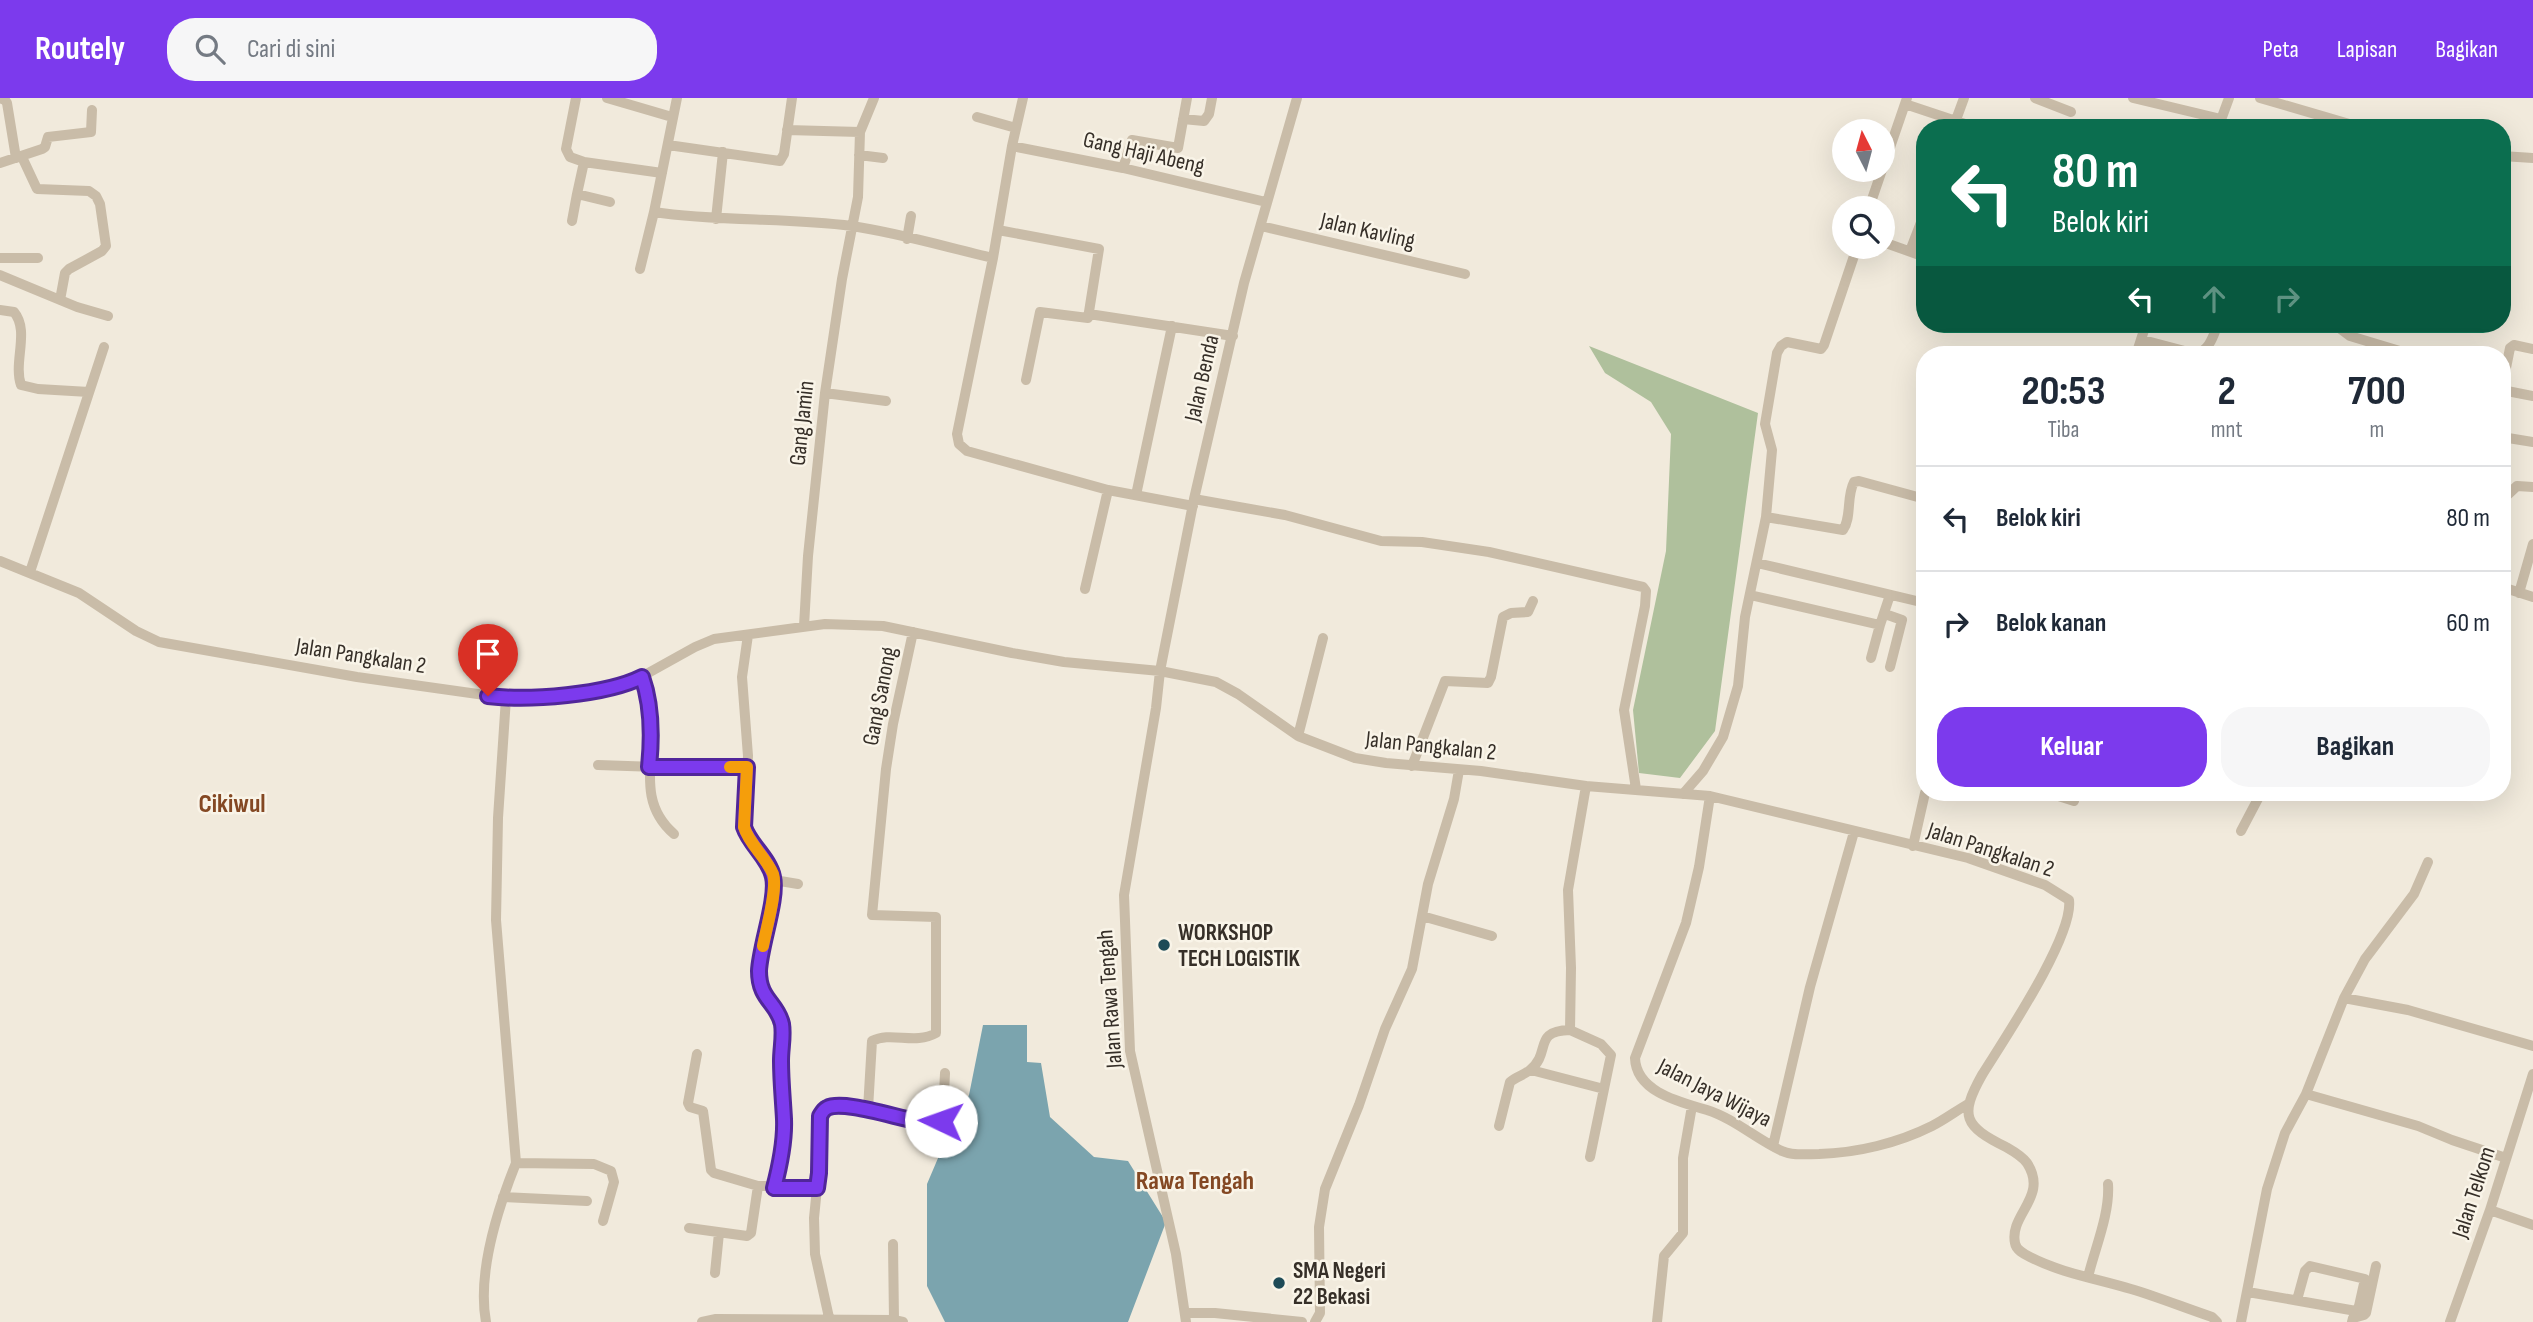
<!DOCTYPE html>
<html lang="id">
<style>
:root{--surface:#fff;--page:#f6f6f7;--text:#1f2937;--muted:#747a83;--line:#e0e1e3;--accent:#7c3aed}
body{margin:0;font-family:"Sofia Sans Condensed",sans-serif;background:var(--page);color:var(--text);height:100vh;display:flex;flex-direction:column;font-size:26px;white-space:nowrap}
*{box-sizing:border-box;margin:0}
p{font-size:23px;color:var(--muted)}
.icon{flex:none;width:38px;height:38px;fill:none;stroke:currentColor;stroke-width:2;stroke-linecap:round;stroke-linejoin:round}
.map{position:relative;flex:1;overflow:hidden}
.sheet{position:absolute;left:1916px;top:248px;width:595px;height:455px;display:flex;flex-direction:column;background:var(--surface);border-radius:28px;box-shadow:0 7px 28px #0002}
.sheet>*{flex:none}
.guide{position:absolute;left:1916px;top:21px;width:595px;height:214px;border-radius:28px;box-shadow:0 7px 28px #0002;background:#0b6e4f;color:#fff;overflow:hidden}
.needle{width:46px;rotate:354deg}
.tools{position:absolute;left:1832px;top:21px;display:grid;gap:14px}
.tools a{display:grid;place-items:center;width:63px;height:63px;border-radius:50%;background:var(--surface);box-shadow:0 7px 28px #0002;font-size:35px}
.pin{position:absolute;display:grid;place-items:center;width:60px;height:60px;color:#fff;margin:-72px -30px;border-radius:50% 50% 50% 0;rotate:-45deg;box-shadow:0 0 7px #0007}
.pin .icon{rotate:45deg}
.me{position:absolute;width:77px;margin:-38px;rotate:273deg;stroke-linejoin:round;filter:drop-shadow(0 0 5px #0008)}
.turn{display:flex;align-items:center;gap:24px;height:147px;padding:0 21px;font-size:32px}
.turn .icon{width:91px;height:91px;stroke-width:2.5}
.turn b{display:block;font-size:49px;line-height:60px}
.lanes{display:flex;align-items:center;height:66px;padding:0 21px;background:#0003;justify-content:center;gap:35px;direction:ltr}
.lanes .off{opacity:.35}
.eta{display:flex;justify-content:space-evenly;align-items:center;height:119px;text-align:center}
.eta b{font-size:42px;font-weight:700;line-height:49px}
.button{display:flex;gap:14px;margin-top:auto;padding:14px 21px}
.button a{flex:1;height:80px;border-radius:28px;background:var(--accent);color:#fff;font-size:28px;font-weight:700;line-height:80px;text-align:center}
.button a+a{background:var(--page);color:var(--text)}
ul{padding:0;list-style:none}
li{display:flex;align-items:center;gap:21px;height:105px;padding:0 21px;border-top:2px solid var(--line)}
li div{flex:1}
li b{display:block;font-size:26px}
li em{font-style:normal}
header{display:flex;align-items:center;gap:42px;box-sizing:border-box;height:98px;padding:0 35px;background:var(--accent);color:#fff}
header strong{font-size:33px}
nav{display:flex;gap:38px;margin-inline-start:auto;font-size:24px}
.search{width:490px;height:63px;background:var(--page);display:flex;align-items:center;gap:18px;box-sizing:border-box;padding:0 24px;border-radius:28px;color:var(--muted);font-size:26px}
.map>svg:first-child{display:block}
.green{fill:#afc09c}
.water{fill:#7ba4ae}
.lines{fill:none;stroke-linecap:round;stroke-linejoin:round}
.minor{stroke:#c9bca8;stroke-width:10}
.route-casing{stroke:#51269a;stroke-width:18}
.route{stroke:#7c3aed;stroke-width:12}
.slow{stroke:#f59e0b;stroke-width:12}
.poi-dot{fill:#1e4b57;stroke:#f9f4e8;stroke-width:2.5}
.labels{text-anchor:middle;stroke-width:5;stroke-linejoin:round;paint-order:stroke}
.street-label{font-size:23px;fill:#362f28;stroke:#f9f4e8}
.poi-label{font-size:23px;font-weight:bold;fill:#362f28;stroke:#f9f4e8;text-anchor:start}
.quarter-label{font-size:26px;font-weight:bold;fill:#844823;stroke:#f9f4e8}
</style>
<header>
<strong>Routely</strong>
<div class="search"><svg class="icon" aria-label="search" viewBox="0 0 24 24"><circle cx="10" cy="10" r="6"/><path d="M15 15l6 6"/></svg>Cari di sini</div>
<nav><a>Peta</a><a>Lapisan</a><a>Bagikan</a></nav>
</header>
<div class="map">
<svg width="2533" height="1224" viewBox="0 0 2533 1224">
<rect width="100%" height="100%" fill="#f1eadc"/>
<!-- green -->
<path class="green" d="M1589 248 1758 315 1715 633 1680 680 1639 675 1633 612 1666 453 1671 336 1651 304 1605 275Z"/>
<!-- water -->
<path class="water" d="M983 927H1027V964L1041 965 1050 1019 1094 1059 1128 1063 1166 1124 1128 1224H945L927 1188V1086L950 1032 969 997Z"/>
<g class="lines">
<!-- minor -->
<path class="minor" d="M0 0 5 2 7 5 16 60
M576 0 566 51 570 59 584 64
M607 0 672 19
M677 0 654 114C719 124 786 119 852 128 899 135 946 149 993 160L957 336 959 346 967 353 1108 392 1193 408
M2035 0 2071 14
M2133 0 2221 21
M2260 0 2363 30
M1905 6 1977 30
M977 19 1016 30
M1183 21 1204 23 1209 16 1212 0
M1953 30 1964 0
M2218 30 2229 0
M787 32 860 34
M668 47 780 63 784 56 792 0
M1012 48 1123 70 1266 104
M859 57 883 60
M2502 58 2533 60
M22 59 37 91 89 93 96 98 100 106 106 148 102 153 69 171 65 175 60 202
M0 65 42 51 45 49 48 39 91 34 92 12
M1123 70 1132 42 1178 50 1187 0
M1883 70 1907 0
M610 104 577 96 584 64 662 75
M1869 110 1882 72
M716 121 723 54
M572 123 577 96
M1261 128 1465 176
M998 132 1099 151 1088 220 1040 214 1026 282
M907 141 911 118
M1883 144 1925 159
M1910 153 1925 114
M0 160H38
M993 160 1012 48 1023 0
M640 171 654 114
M0 177 77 209 108 218
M0 212 14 214C30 233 13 264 21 287L38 291 89 294
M1089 216 1233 238
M2334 226 2350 238 2413 257
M2143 242 2196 256C2210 252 2213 238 2218 226
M2136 257 2146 226
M2504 280 2510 250 2514 247 2533 251
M2502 292 2533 298
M825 295 886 303
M2502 339 2533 344
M1136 397 1172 228
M1194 401 1285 417 1381 443 1422 444 1489 454 1643 489 1646 493 1645 508 1624 612 1636 691
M2502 402 2517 388 2533 389
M1766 419 1843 432C1852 419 1846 399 1854 384L1859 383 1925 401
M0 463 79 495 136 533 159 544 357 579 506 600 582 595 620 588 632 584 695 549 714 541 825 526 883 528 1012 555 1064 564 1160 573 1216 584 1238 596 1298 638 1355 660 1386 665 1481 673 1586 688 1710 698 1968 760 2045 787 2069 802C2074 838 2003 943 1982 977 1959 1018 1964 1028 2006 1049 2013 1053 2022 1058 2027 1065 2049 1099 2009 1116 2015 1145 2016 1152 2024 1156 2030 1159 2061 1175 2098 1181 2131 1191 2158 1199 2185 1210 2212 1219L2217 1224
M1757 465 1925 505
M30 474 104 249
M2502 489 2533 499
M1085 491 1108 392
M2519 495 2533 446
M1750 497 1880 527 1890 497
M1885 516 1902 522 1890 569
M804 528 808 458 825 295 842 181 858 99 860 34 874 0
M748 537 742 579 748 658 744 729 747 737 756 746 774 782 759 871 760 889 778 916 783 938 781 988 784 1023 781 1060 774 1090H817L814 1120 815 1156 830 1224
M1871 560 1880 527
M642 579C649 600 652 627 651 650 649 683 646 712 674 736
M1298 638 1323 540
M598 667 686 670 747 669
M1412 668 1445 583 1488 585 1491 579 1503 519 1511 515 1528 514 1533 503
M1586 688 1568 792 1571 870 1570 932 1601 946 1611 957 1590 1059
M2049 695 2074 703
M1683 696 1703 673 1723 639 1738 588 1745 519 1766 419 1772 352 1765 326 1777 255 1781 248 1787 244 1821 251 1824 247 1857 149
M1710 698 1699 769 1686 825 1635 960C1636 994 1680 1004 1707 1012 1735 1021 1756 1041 1782 1053 1793 1058 1807 1056 1819 1056 1857 1055 1898 1045 1932 1028 1944 1022 1956 1013 1968 1006
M2241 733 2261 695
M1913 748 1925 695
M774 782 798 786
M1422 818 1492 838
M2344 900 2408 912 2533 948
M697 956 688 1005 690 1009 703 1013 711 1072 714 1075 758 1088
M1531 972 1604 991
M2306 996 2418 1028 2452 1042 2506 1060
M868 1011 872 943C891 933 915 947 936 935V819L872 817 886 671 893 626 913 534
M1499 1028 1510 984C1516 979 1524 977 1530 972 1552 954 1532 933 1570 932
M1773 1048 1810 889 1854 734
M516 1065 594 1066 611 1073 614 1084 603 1123
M817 1090 819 1075 820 1018C822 1015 823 1012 827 1010 845 1000 914 1027 939 1026L943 1017 945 975
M503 1099 587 1103
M2490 1112 2533 1127
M689 1130 747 1138 751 1135 758 1088H765
M893 1146 894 1222
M715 1175 719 1135
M2088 1179C2095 1150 2110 1116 2108 1086
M2248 1194 2356 1213 2359 1208 2365 1181 2310 1168 2305 1173 2297 1202
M1185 1215H1215L1302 1224
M486 1224C477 1175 498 1110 516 1065L496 822 498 720 506 600
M702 1224 716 1221 894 1222 903 1224
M1186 1224 1176 1156 1130 953 1124 797 1156 610 1160 573 1194 401 1244 185 1297 0
M1315 1224 1320 1215 1319 1129 1325 1091 1359 1007 1385 931 1412 871 1428 786 1454 701 1459 672
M1657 1224 1664 1158 1683 1135V1060L1692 1008
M2241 1224 2267 1091 2285 1035 2306 996 2344 900 2365 861 2414 796 2428 764
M2352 1224 2353 1220 2364 1217 2366 1215 2376 1168
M2450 1224 2490 1112 2533 976"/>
</g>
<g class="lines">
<defs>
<path id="route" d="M488 598C529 603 606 597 642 579 652 607 652 640 649 669H747L744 729C750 747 769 760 773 779 778 800 760 848 759 873 759 902 777 904 782 926 784 938 781 950 781 963 781 982 783 1002 784 1021 785 1044 780 1067 774 1090H817L819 1075 820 1018C822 1015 823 1012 827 1010 845 1000 915 1027 939 1026L941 1023"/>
</defs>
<!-- route casing -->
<use href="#route" class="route-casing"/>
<!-- route -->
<use href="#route" class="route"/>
<!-- slow -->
<path class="slow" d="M730 669H747L744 729C749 746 766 759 773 776 778 791 766 831 763 848"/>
</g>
<!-- markers -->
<g class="poi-dot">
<circle cx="1164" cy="847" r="7"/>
<circle cx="1279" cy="1185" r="7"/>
</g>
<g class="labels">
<!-- street labels -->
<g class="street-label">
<text transform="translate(1144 54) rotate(13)" y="8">Gang Haji Abeng</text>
<text transform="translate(1368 132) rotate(13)" y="8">Jalan Kavling</text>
<text transform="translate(1201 280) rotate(-77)" y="8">Jalan Benda</text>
<text transform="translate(801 325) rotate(-84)" y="8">Gang Jamin</text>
<text transform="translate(361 557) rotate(9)" y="8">Jalan Pangkalan 2</text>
<text transform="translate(879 598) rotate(-79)" y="8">Gang Sanong</text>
<text transform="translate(1431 647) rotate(6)" y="8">Jalan Pangkalan 2</text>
<text transform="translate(1991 751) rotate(18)" y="8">Jalan Pangkalan 2</text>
<text transform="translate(1109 901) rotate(-94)" y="8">Jalan Rawa Tengah</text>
<text transform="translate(1715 994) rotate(27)" y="8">Jalan Jaya Wijaya</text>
<text transform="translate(2473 1094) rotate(-72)" y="8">Jalan Telkom</text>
</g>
<!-- poi labels -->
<g class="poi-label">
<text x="1178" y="842">WORKSHOP<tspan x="1178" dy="26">TECH LOGISTIK</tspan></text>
<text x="1293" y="1180">SMA Negeri<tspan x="1293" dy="26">22 Bekasi</tspan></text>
</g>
<!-- quarter labels -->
<g class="quarter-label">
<text x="232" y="714">Cikiwul</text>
<text x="1195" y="1091">Rawa Tengah</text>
</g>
</g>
</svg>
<div class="tools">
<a><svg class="needle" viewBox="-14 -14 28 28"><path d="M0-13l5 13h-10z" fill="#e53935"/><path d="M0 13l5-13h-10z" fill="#747a83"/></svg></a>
<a><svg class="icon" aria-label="search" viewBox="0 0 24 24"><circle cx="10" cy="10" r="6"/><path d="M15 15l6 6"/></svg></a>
</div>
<div class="pin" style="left:488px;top:598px;background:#d93025"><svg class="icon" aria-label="arrive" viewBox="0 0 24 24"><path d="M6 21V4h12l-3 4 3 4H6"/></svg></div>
<svg class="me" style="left:941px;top:1023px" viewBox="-20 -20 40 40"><circle r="19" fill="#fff"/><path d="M0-13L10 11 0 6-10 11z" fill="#7c3aed"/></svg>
<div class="guide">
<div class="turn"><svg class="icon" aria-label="left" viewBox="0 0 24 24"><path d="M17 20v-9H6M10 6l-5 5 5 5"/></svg><div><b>80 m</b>Belok kiri</div></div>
<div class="lanes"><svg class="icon" aria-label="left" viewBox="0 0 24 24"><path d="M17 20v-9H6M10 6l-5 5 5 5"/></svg><svg class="icon off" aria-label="ahead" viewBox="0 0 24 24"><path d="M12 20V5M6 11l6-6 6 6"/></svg><svg class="icon off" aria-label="right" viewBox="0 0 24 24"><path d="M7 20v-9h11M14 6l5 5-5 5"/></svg></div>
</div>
<section class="sheet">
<div class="eta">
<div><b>20:53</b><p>Tiba</p></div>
<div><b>2</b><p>mnt</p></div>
<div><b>700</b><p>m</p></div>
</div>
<ul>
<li><svg class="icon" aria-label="left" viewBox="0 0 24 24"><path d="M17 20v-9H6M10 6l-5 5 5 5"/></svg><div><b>Belok kiri</b></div><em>80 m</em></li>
<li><svg class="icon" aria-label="right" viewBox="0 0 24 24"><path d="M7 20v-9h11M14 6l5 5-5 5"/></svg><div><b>Belok kanan</b></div><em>60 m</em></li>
</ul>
<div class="button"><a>Keluar</a><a>Bagikan</a></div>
</section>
</div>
